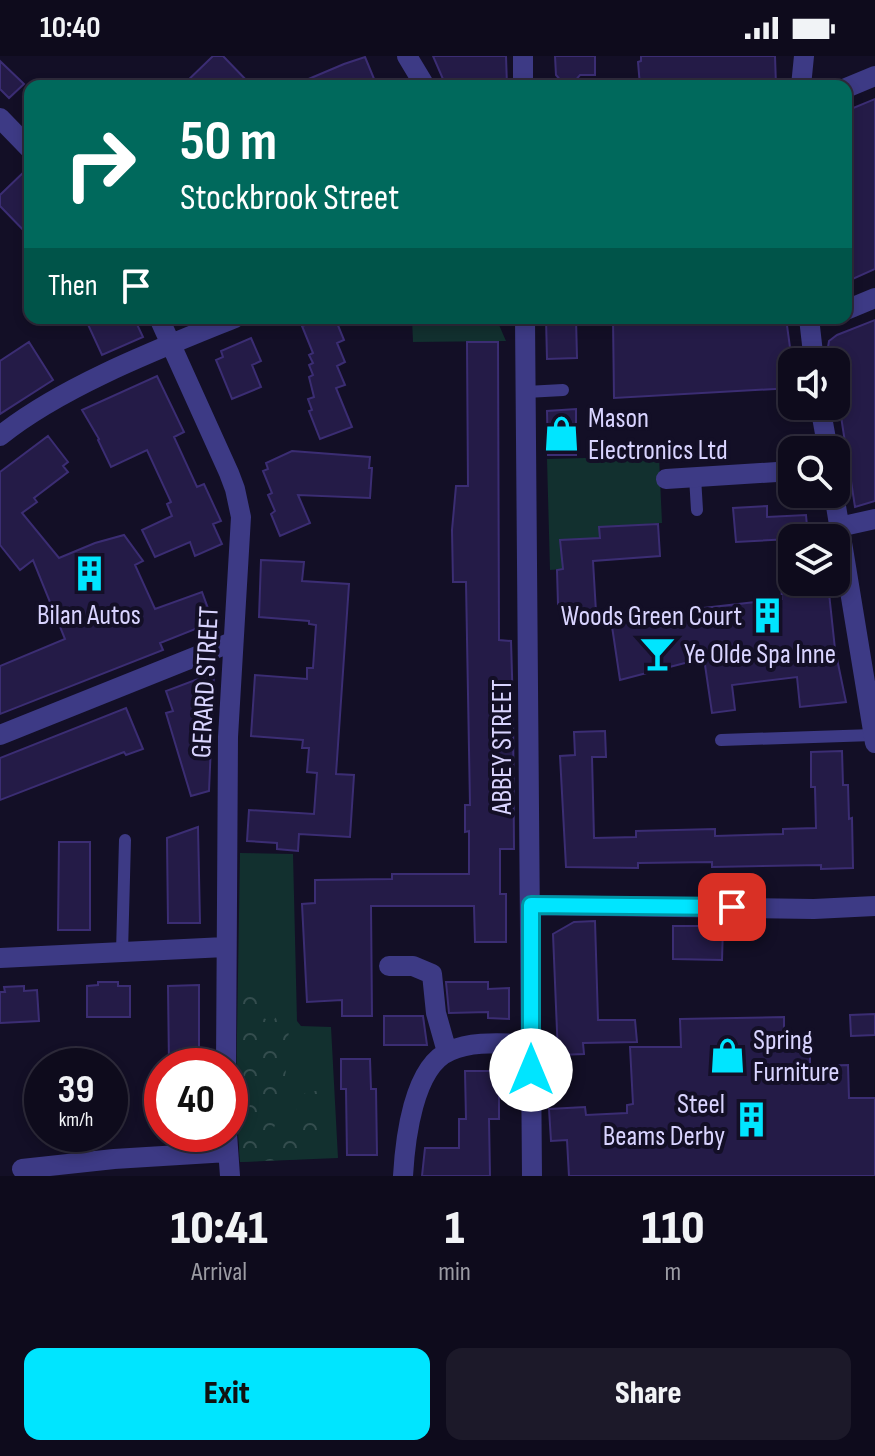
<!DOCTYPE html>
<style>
:root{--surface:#0e0b1c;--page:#1c1929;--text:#f1f3f6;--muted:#9b9ba3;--line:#2e2b3b;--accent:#00e5ff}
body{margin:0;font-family:"Sofia Sans Condensed",sans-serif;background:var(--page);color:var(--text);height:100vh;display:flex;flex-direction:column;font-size:30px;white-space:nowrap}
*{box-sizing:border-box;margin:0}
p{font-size:26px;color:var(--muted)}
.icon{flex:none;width:44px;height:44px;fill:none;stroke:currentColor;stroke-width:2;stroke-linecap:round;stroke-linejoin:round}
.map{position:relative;height:1120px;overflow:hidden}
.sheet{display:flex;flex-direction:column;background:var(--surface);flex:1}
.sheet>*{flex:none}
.hud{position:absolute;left:24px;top:24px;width:828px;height:244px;border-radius:16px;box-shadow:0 4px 12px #0003,0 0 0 2px var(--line);background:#00695c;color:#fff;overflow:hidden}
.fabs{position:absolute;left:778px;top:292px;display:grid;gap:16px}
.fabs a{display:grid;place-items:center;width:72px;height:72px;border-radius:16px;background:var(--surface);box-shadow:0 4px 12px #0003,0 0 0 2px var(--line);font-size:40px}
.speed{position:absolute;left:24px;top:992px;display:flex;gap:16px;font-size:40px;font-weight:700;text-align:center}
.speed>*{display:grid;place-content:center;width:104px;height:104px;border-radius:50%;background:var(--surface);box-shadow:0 4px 12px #0003,0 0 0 2px var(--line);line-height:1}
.speed small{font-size:20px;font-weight:400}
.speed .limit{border:12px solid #d22;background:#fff;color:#111}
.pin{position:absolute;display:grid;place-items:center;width:68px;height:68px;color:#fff;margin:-34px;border-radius:16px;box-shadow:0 4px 12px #0006}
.me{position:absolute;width:88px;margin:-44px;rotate:0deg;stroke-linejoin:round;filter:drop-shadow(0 0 6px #0008)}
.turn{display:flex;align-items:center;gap:28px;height:168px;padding:0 24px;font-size:36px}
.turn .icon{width:104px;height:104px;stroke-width:2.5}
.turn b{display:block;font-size:56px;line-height:68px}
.then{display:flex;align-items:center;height:76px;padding:0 24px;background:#0003;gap:16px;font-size:30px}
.eta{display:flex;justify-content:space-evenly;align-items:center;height:136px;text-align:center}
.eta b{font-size:48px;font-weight:800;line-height:56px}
.cta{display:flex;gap:16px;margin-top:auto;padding:16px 24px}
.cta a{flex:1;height:92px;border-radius:16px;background:var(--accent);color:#111;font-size:32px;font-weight:800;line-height:92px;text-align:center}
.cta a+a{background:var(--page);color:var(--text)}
.status{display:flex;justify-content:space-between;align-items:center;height:56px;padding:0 40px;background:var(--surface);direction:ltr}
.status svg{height:22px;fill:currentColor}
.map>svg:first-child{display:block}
.green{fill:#12302f}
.forest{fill:url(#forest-crowns)}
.building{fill:#241b47;stroke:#3b2d73;stroke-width:2}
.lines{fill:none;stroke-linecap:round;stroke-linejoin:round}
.service{stroke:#3d3a85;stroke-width:12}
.minor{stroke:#3d3a85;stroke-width:20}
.tertiary{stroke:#3d3a85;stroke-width:20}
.route-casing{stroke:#0095a6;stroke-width:20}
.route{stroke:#00e5ff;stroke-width:14}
.labels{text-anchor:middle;stroke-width:8;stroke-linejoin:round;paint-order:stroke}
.poi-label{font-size:28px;fill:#d9d4ff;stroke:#130f26;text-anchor:start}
.street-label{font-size:28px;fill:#d9d4ff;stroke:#130f26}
</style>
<div class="status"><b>10:40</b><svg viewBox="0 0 49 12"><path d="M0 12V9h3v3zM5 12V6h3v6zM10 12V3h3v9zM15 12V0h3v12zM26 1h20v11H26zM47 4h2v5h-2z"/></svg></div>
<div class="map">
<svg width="875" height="1120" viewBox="0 0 875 1120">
<defs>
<pattern id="forest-crowns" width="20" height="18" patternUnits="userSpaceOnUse" patternTransform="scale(2)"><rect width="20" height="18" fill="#12302f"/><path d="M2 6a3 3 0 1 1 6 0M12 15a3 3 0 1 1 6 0" fill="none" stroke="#344d4e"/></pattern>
</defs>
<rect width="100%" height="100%" fill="#130f26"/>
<!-- green -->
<path class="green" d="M412 262H496L506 285 413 286Z
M659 400 662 467 600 471 601 488 561 484 563 513 550 514 547 403Z
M240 797 293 798 297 965 301 970 331 971 338 1102 240 1106 236 1038Z"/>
<!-- forest -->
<path class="forest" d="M243 918 258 925 261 946 259 961 273 965 282 953 290 958 286 1014 281 1050 273 1075 278 1082C297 1077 303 1071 296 1051L305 1037 321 1034 326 1044 319 1053 322 1062 320 1087 301 1092 300 1103 240 1106 236 1038 240 919Z"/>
<!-- building -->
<path class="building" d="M213 0H223L252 30H182Z
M433 0H506L507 30H446Z
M555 0H595V19H580L575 25H561L556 19Z
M641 0H775L776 30H640L638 6 641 5Z
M365 1 377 30H292L344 8Z
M0 5 24 28 9 42 0 33Z
M875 43V213L846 226V55Z
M30 110V181L0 150V139Z
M85 262H134L143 281 102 299Z
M303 262H335L344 284 337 287 345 306 337 310 345 329 336 332 352 371 320 383 309 355 312 354 308 343 314 341 309 321 313 319 309 309 313 307 309 299 313 297 302 270 305 269Z
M546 262H576L577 302 547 303Z
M613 262H786L792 306V332L614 342Z
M875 264V445L855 451 836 328V306H830L828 291 829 285 837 279Z
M251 282 261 305 252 309 261 331 232 343 216 304 223 301 221 295Z
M29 286 53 324 0 358V305Z
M467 286H498L499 584 511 585 513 652 514 793H500V838H506V886H475L474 850H371L372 960H342V944L307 946 302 848 315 847V824L392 823V818H469V775L465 776V749H470L466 526H453L452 474 456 430H468Z
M157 320 184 376 174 381 197 431 204 428 221 465 213 468 222 488 195 500 190 486 155 501 142 474 172 460 167 448 171 446 147 394 111 411 98 384 99 383 82 354Z
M576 353V399H548L547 355Z
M48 380 68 406 63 410 68 416 34 442 37 446 22 457 59 502 95 487 124 479 143 505 135 509 155 553 202 536 213 566 160 587 163 594 0 658V610L65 583 33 504 20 514 0 489V416Z
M292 395 370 401 369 412H372L370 442 298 439 310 467 280 480 271 458 275 455 268 439 272 437 263 415 268 413 266 407Z
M767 450V461L806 459 808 482 736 486 733 452Z
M658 468 660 500 593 505 596 556 564 557V547L558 548 557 514 563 513 560 484 600 482 599 471Z
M261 504 304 506 302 525 349 528 336 718 354 719 350 781 299 778 298 795 277 793V787L247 785 249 754 314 758 317 717 307 716 309 692H302L303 684 251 680 255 619 307 623V612H313L316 569 309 568V565L259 561Z
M781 526H812L813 539 829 537 835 593 846 646 800 651 797 621 732 629 735 654 712 657 704 602 620 624 610 557 647 554 648 564 705 560 704 552 782 543Z
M214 617 209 735 191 740 166 657 173 655 166 635Z
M126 652 143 693 126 699 124 696 0 744V702Z
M605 675 606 701H592L594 782 636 781V775L715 773V780L783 778V773L816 772 815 731H811V696L842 695 843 729H848L849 763 852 762 853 812 821 813V809L712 811V806L638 807V812L566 811 560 700 575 699 574 676Z
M198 771 200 867H168L167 782Z
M59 786H90V874H58Z
M595 865 598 964H635L637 986 583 987 584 998 558 999 553 878 574 866Z
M673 870H723L722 904 673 903Z
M98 926H118V930H130V961H87V930L98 929Z
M446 926H488V933L509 932V963L488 962V956L449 957Z
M199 929V1010H169L168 930Z
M24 930V935L37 934 39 965 0 967V936H5L4 931Z
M875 958V979L851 980 850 959Z
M384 960H423L427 989H384Z
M784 961V984L810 983V1010L848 1009 849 1042H875V1120H569L567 1084 551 1085 549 1053 585 1051 586 1059 627 1057V1049L633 1048 630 991H681L680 963Z
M341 1003H370L371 1033H376L377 1099H347L346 1033H341Z
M465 1015H499V1063H489L490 1120H422L425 1092H459V1063H466Z"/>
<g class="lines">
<!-- service -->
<path class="service" d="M526 336 563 334
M695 421 697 454
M721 684 873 679
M122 896 125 784"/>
<!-- minor -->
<path class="minor" d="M407 0 425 30
M801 30 804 0
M846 32 875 20
M0 62 30 93
M846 254 875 242
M159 262 229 417 235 433 241 461 228 681 226 1010
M809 262 814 306
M820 350 828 394
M0 380C62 330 161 292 235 262
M666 423 792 415
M834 438 875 687
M839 471 875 463
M0 679 232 586
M0 902 225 891
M389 910H413L432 918 436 957 447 996
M227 1078 230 1120
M22 1113 114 1103 228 1096
M403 1120C405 1085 413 1010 450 995 474 984 505 988 531 988"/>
<!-- tertiary -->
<path class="tertiary" d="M523 0V30
M525 262 532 1120
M531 849 814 853 875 850"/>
</g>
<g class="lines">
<defs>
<path id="route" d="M531 1014V849L732 851"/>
</defs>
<!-- route casing -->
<use href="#route" class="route-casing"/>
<!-- route -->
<use href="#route" class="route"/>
</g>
<!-- icons -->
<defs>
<symbol id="shop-bare" viewBox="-9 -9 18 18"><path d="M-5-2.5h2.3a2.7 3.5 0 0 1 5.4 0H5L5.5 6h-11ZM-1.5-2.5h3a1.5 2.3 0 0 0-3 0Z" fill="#00e5ff" stroke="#130f26" stroke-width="2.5" paint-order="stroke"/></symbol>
<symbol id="building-bare" viewBox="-9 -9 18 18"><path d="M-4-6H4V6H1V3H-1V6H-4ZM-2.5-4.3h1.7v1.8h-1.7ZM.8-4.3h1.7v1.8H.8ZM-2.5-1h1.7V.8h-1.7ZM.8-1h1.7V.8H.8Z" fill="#00e5ff" stroke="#130f26" stroke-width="2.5" paint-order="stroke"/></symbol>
<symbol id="bar-bare" viewBox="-9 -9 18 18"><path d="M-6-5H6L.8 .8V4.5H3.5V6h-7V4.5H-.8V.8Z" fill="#00e5ff" stroke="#130f26" stroke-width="2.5" paint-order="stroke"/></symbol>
</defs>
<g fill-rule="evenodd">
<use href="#shop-bare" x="536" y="352" width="51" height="51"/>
<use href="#building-bare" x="64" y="492" width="51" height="51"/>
<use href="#building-bare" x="742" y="534" width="51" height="51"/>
<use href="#bar-bare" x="632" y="572" width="51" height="51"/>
<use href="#shop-bare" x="702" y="974" width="51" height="51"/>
<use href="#building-bare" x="726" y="1038" width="51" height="51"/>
</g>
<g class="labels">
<!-- poi labels -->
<g class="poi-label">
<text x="588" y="371">Mason<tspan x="588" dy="32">Electronics Ltd</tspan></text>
<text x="89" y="568" text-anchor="middle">Bilan Autos</text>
<text x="742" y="569" text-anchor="end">Woods Green Court</text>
<text x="684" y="607">Ye Olde Spa Inne</text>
<text x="753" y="993">Spring<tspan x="753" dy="32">Furniture</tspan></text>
<text x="725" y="1057" text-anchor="end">Steel<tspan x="725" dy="32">Beams Derby</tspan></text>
</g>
<!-- street labels -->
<g class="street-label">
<text transform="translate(204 626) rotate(-87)" y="10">GERARD STREET</text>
<text transform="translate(501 691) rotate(-90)" y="10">ABBEY STREET</text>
</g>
</g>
</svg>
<div class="fabs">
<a><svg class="icon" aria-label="sound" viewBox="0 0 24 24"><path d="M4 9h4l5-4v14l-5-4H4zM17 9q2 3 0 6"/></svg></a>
<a><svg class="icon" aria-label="search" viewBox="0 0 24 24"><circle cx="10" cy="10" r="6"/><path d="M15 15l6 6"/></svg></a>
<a><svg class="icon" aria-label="layers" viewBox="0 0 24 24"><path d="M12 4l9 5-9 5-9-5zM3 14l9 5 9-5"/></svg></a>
</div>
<div class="speed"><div>39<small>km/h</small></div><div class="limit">40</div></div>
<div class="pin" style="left:732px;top:851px;background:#d93025"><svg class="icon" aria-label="arrive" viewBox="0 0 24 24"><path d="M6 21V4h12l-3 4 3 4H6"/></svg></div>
<svg class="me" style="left:531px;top:1014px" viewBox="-20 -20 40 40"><circle r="19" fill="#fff"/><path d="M0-13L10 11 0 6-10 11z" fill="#00e5ff"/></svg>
<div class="hud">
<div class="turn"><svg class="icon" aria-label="right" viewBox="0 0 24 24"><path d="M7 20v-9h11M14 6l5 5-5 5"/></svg><div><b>50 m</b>Stockbrook Street</div></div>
<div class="then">Then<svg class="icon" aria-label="arrive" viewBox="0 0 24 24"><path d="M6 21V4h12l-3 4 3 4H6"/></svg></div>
</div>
</div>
<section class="sheet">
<div class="eta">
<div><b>10:41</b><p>Arrival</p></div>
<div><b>1</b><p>min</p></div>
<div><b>110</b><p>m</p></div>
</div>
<div class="cta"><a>Exit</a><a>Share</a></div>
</section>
